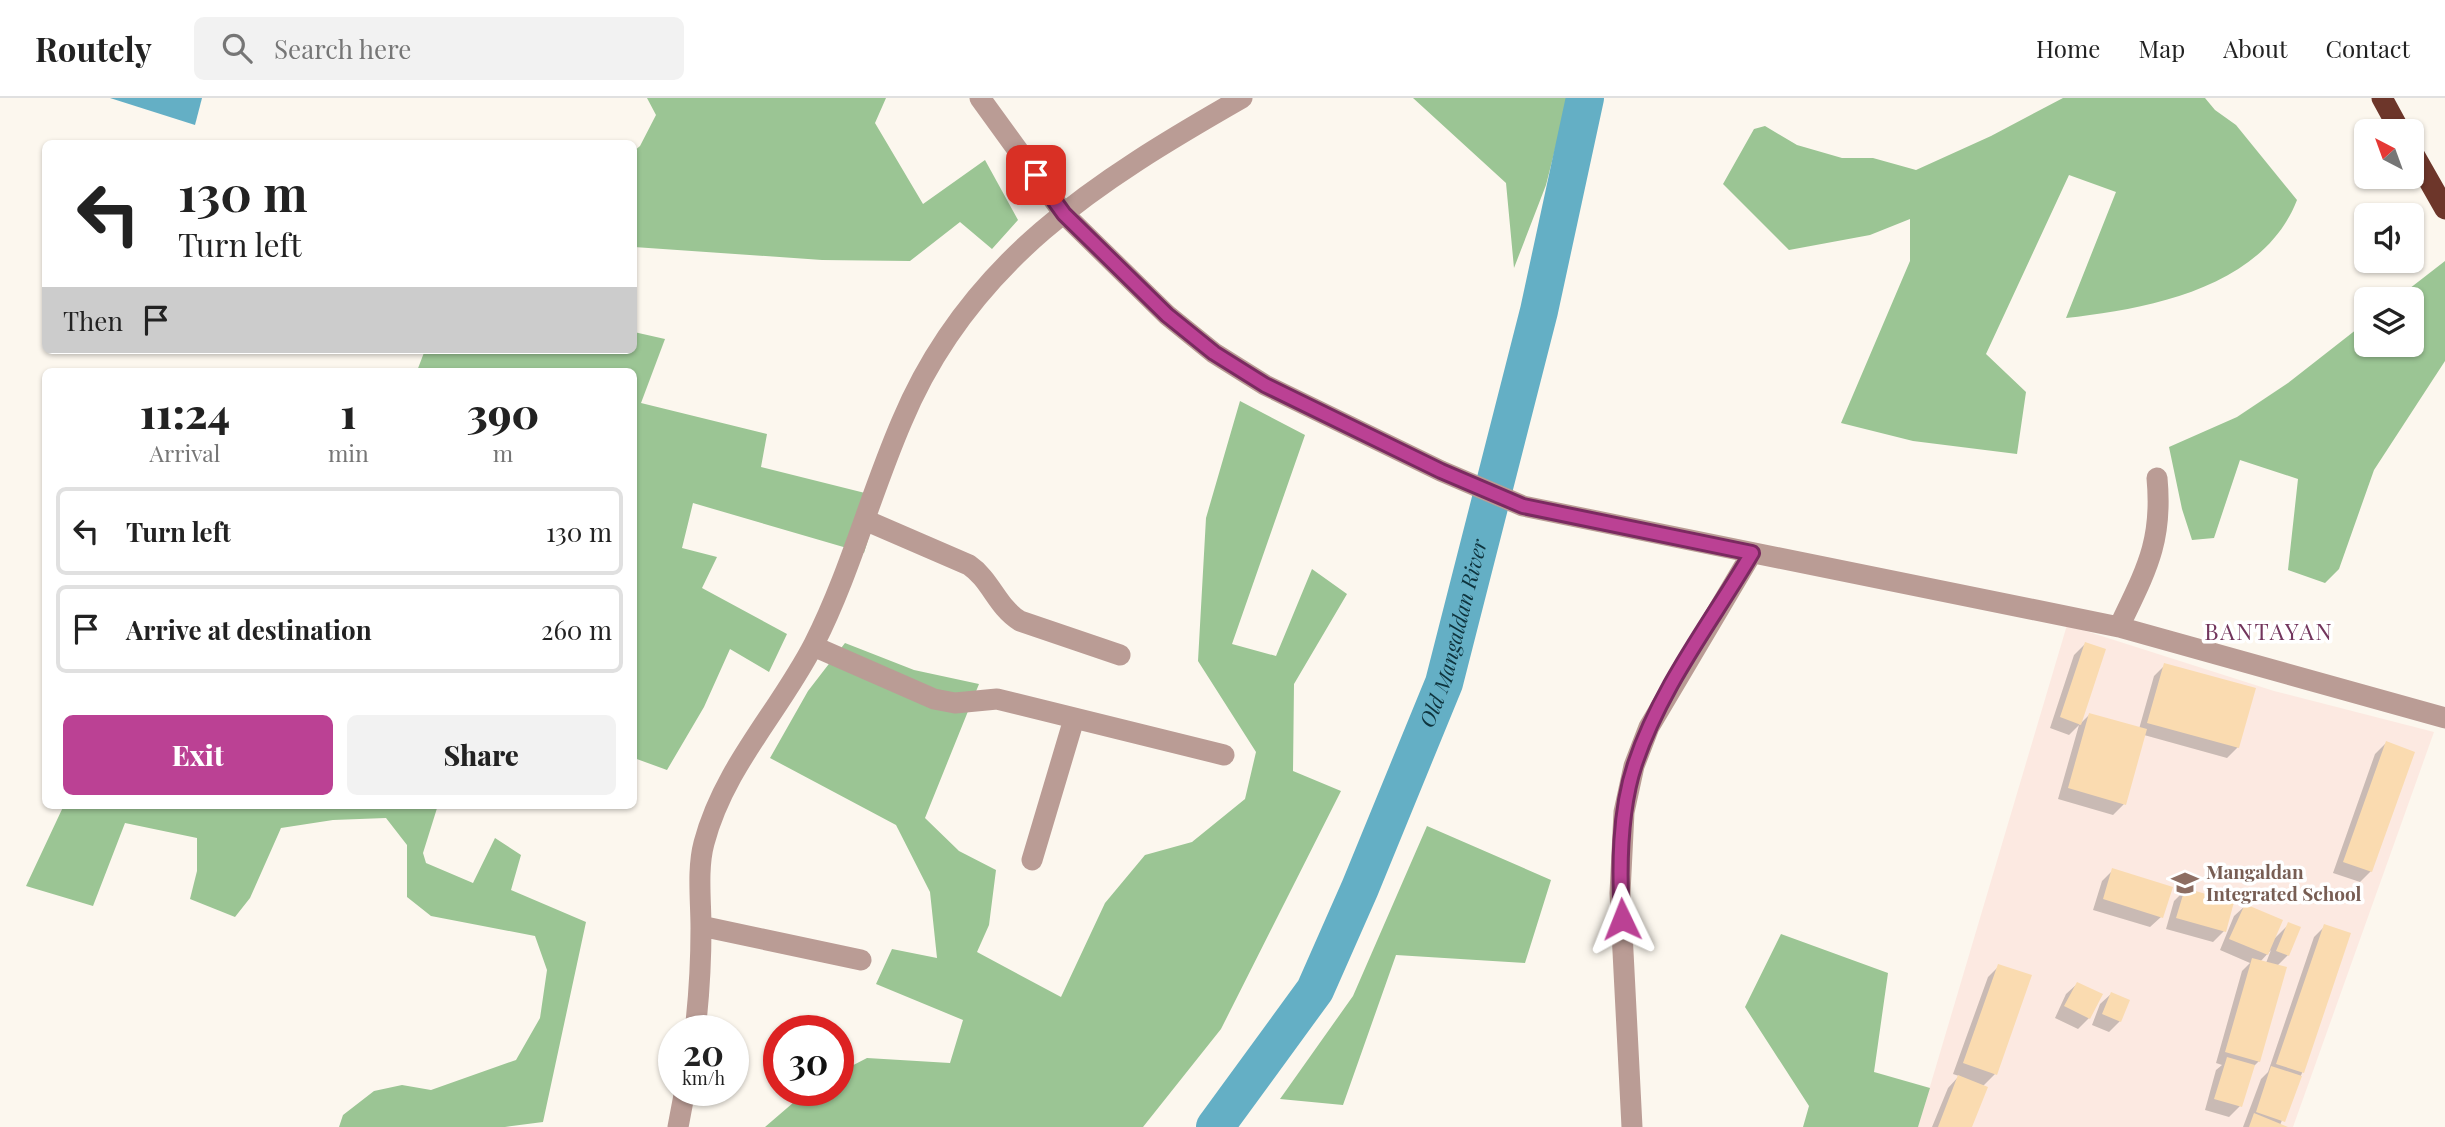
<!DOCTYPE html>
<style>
:root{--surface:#fff;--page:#f2f2f2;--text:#222;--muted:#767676;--line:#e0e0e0;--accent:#bb4194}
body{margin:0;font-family:"Playfair Display",serif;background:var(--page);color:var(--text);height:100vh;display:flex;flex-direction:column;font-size:26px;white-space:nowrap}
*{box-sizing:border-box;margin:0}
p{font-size:23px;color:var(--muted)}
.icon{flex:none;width:38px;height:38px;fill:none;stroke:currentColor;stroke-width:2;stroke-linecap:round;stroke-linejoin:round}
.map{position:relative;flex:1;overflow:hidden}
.panel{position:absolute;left:42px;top:270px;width:595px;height:441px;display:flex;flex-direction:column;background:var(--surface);border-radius:10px;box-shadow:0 2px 5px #0004}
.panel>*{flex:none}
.hud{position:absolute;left:42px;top:42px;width:595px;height:214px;border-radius:10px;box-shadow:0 2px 5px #0004;background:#fff;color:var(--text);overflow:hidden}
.needle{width:46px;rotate:319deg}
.buttons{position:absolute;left:2354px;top:21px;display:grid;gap:14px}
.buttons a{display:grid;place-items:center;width:70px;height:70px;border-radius:10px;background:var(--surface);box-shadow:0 2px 5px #0004;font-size:35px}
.speed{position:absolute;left:658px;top:917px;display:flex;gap:14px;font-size:35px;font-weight:700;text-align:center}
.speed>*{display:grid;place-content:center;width:91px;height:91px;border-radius:50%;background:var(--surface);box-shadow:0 2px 5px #0004;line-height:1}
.speed small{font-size:18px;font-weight:400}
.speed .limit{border:10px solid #d22;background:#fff;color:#111}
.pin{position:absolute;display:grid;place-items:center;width:60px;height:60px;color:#fff;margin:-30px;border-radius:14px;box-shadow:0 4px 10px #0006}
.me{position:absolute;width:77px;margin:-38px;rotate:358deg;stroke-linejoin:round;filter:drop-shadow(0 0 5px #0008)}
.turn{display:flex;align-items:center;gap:24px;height:147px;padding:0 21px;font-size:32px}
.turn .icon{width:91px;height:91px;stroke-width:2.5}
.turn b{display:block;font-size:49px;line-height:60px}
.then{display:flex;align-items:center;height:66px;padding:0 21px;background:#0003;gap:14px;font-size:26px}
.eta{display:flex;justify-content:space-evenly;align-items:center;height:119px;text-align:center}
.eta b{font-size:42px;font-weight:800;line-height:49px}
.cta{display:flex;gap:14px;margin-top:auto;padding:14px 21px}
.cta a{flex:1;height:80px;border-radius:10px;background:var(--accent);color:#fff;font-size:28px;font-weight:800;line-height:80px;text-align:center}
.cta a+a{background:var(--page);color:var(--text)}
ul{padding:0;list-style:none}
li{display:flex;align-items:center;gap:21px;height:88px;margin:0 14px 10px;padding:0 7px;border:4px solid var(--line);border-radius:10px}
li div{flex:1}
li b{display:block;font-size:26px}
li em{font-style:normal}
header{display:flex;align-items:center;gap:42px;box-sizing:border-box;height:98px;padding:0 35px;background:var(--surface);border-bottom:2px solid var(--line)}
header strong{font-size:33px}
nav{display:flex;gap:38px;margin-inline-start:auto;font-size:24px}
.search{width:490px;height:63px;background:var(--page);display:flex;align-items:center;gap:18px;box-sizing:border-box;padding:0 24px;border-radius:10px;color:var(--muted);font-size:26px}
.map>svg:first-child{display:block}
.education{fill:#fce9e1}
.forest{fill:#9bc594}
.water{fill:#64afc5}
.shadow{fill:#0003;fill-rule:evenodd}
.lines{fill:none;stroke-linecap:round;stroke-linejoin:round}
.river{stroke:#64afc5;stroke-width:38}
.building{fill:#fadbb0}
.minor{stroke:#ba9c95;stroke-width:21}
.highway{stroke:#6d362a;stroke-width:21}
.route-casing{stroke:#7a2a60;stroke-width:18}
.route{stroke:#bb4194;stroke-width:12}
.labels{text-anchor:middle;stroke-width:7;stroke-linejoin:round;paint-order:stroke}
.education-label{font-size:19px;font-weight:bold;fill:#785e54;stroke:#fff;text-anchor:start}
.water-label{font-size:21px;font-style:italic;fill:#0e333d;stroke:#fff}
.quarter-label{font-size:23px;letter-spacing:2px;fill:#72355c;stroke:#fff}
</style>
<header>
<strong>Routely</strong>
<div class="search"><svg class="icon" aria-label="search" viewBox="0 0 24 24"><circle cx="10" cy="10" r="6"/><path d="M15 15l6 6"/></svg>Search here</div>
<nav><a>Home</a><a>Map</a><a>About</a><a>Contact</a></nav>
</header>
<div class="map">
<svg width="2445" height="1029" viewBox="0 0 2445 1029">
<rect width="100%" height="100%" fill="#fcf7ee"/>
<!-- education -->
<path class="education" d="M2067 527 2274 593 2434 634 2293 1029H1918Z"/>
<!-- forest -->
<path class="forest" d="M647 0H886L875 25 923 106 985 62 1018 122 992 151 960 124 910 163 822 162 634 149V53L640 48 656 17Z
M1413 0H1568L1546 87 1514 170 1506 85Z
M2063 0H2205L2215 12 2236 27 2297 102C2263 190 2148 211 2066 220L2116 94 2069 77 1986 256 2026 294 2017 356 1913 343 1841 325 1910 163V121L1870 137 1789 152 1723 86 1754 31 1765 28 1797 47 1842 60H1873L1916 72 1991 38Z
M2445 163V263L2374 372 2339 471 2325 485 2288 472 2298 381 2240 362 2214 440 2192 442 2182 411 2169 349 2237 319 2288 285 2366 224V247H2412V201H2396Z
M634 234 665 241 641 305 767 336 761 369 881 399 864 455 693 405 682 450 717 459 702 490 787 536 769 574 730 551 704 609 667 672 634 660V273H417L425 252H634Z
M1240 303 1305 337 1232 546 1276 558 1312 471 1347 496 1294 586 1293 673 1341 693 1221 931 1143 1029H765L808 992H838V975L867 960 950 965 963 922 876 886 892 851 937 860 930 794 896 727 770 660 808 593 845 545 914 572 979 586 925 720 959 753 996 772 989 827 977 854 1061 899 1105 805 1145 757 1192 744 1245 701 1256 654 1198 563 1206 420Z
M64 707H438L423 755 426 765 473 785 495 740 521 757 511 792 586 824 543 1024 505 1029H339L343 1017 374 993 402 987 431 992 516 962 540 920 547 872 535 838 431 818 407 799V747L386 720 333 722 281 730 250 800 235 819 190 801 197 773V740L125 725 93 808 26 788Z
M1427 728 1551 782 1525 865 1396 857 1343 1007 1280 1001 1353 898Z
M1781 836 1888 875 1874 974 1930 990 1918 1029H1803L1809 1008 1745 909Z"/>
<!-- water -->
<path class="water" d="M110 0H202L195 27Z"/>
<!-- shadow -->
<path class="shadow" d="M2085 546 2104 553 2079 627 2089 617 2139 631 2154 578 2165 567 2238 649 2227 660 2144 637 2124 706 2113 717 2058 701 2079 627 2069 637 2050 630 2074 557Z
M2386 645 2371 773 2360 784 2333 775 2375 656Z
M2113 772 2161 819 2150 829 2093 812 2102 783Z
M2185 792 2224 833 2213 844 2166 831 2174 803Z
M2245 808 2274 841 2289 826 2288 857 2277 868 2259 963 2252 970 2240 1008 2229 1019 2205 1012 2216 972 2222 967 2216 965 2242 873 2250 865 2220 852 2234 818ZM2271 852 2266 865 2260 864Z
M2325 828 2349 836 2302 975 2280 1027 2284 1029H2243L2261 981 2268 974 2314 839Z
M1999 868 1995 976 1983 988 1971 1029H1932L1948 990 1959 978 1953 976 1988 879Z
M2077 886 2089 920 2078 931 2055 920 2066 896Z
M2111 896 2120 923 2109 934 2092 927 2100 906Z"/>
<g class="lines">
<!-- river -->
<path class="river" id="s1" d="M1215 1029 1315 892 1360 790 1444 585 1539 213 1585 0"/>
</g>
<!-- building -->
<path class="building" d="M2085 544 2106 551 2081 627 2060 619Z
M2164 565 2256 590 2239 650 2147 625Z
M2089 615 2147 631 2126 707 2068 690Z
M2386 643 2415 654 2372 774 2343 764Z
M2112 770 2173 789 2163 820 2103 801Z
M2185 790 2234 804 2226 834 2176 820Z
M2245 806 2283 822 2268 857 2229 841Z
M2288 824 2301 829 2289 858 2276 853Z
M2324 826 2351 835 2304 975 2276 966Z
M2252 860 2287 869 2260 964 2225 954Z
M1998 866 2032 877 1997 977 1963 965Z
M2077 884 2103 896 2090 921 2064 908Z
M2111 894 2130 902 2121 924 2102 916Z
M2227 959 2255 967 2242 1009 2214 1001Z
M2271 968 2302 978 2285 1024 2256 1014Z
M1958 977 1988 989 1972 1029H1938Z
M2254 1015 2288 1029H2249Z"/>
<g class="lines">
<!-- minor -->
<path class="minor" d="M980 0 1064 116 1167 217 1214 255 1265 287 1441 373 1523 408 2119 529 2445 620
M865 422 969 467C991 482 997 509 1020 523L1120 557
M2119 529C2146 472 2163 444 2157 380
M813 548 934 601 955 605 997 601 1224 657
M1032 762 1074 621
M701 828 861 862
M695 933C699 899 701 865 701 830 701 803 697 771 704 745 724 669 779 614 814 546 850 475 870 397 902 323 969 163 1097 83 1242 0
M678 1029 685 992
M1632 1029 1620 795 1624 714 1634 668 1649 629 1752 455"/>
<!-- highway -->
<path class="highway" d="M2382 0 2400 33
M2412 53 2445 111"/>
</g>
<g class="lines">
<defs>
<path id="route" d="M1036 77 1064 116 1167 217 1214 255 1265 287 1441 373 1523 408 1752 455C1712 523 1660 590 1635 666 1619 714 1619 771 1622 821"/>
</defs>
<!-- route casing -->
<use href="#route" class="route-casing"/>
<!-- route -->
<use href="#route" class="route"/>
</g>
<!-- icons -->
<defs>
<symbol id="school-bare" viewBox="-9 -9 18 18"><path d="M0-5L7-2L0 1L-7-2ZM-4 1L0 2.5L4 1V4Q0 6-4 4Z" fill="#8d6e63" stroke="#fff" stroke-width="2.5" paint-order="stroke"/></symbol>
</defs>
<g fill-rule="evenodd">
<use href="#school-bare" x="2166" y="766" width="38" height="38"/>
</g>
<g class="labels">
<!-- education labels -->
<g class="education-label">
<text x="2206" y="781">Mangaldan<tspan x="2206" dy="22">Integrated School</tspan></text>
</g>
<!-- water labels -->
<g class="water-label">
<text dy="7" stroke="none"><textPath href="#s1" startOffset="553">Old Mangaldan River</textPath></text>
</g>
<!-- quarter labels -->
<g class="quarter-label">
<text x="2269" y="542">BANTAYAN</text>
</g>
</g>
</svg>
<div class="buttons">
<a><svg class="needle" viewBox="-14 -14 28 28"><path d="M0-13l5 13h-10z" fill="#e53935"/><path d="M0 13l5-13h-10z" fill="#767676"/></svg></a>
<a><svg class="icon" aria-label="sound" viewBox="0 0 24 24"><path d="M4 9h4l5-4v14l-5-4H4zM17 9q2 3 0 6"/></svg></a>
<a><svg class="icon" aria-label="layers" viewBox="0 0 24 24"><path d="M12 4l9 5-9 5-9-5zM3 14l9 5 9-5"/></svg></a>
</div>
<div class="speed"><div>20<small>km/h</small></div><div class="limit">30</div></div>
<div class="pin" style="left:1036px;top:77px;background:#d93025"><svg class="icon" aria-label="arrive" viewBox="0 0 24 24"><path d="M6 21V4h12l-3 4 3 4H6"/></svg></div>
<svg class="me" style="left:1622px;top:821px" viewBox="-20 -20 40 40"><path d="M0-17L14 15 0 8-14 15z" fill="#bb4194" stroke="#fff" stroke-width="4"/></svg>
<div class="hud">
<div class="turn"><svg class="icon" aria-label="left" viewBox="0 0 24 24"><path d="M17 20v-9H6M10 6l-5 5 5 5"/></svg><div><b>130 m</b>Turn left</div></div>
<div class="then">Then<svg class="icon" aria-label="arrive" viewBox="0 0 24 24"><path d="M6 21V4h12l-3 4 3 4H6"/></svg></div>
</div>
<section class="panel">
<div class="eta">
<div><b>11:24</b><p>Arrival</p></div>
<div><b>1</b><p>min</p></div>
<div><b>390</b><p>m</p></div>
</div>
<ul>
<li><svg class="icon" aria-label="left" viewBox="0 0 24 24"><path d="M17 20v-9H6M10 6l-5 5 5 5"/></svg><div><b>Turn left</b></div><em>130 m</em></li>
<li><svg class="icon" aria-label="arrive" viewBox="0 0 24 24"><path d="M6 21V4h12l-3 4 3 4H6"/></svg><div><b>Arrive at destination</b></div><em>260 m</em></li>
</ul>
<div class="cta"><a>Exit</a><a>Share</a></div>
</section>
</div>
